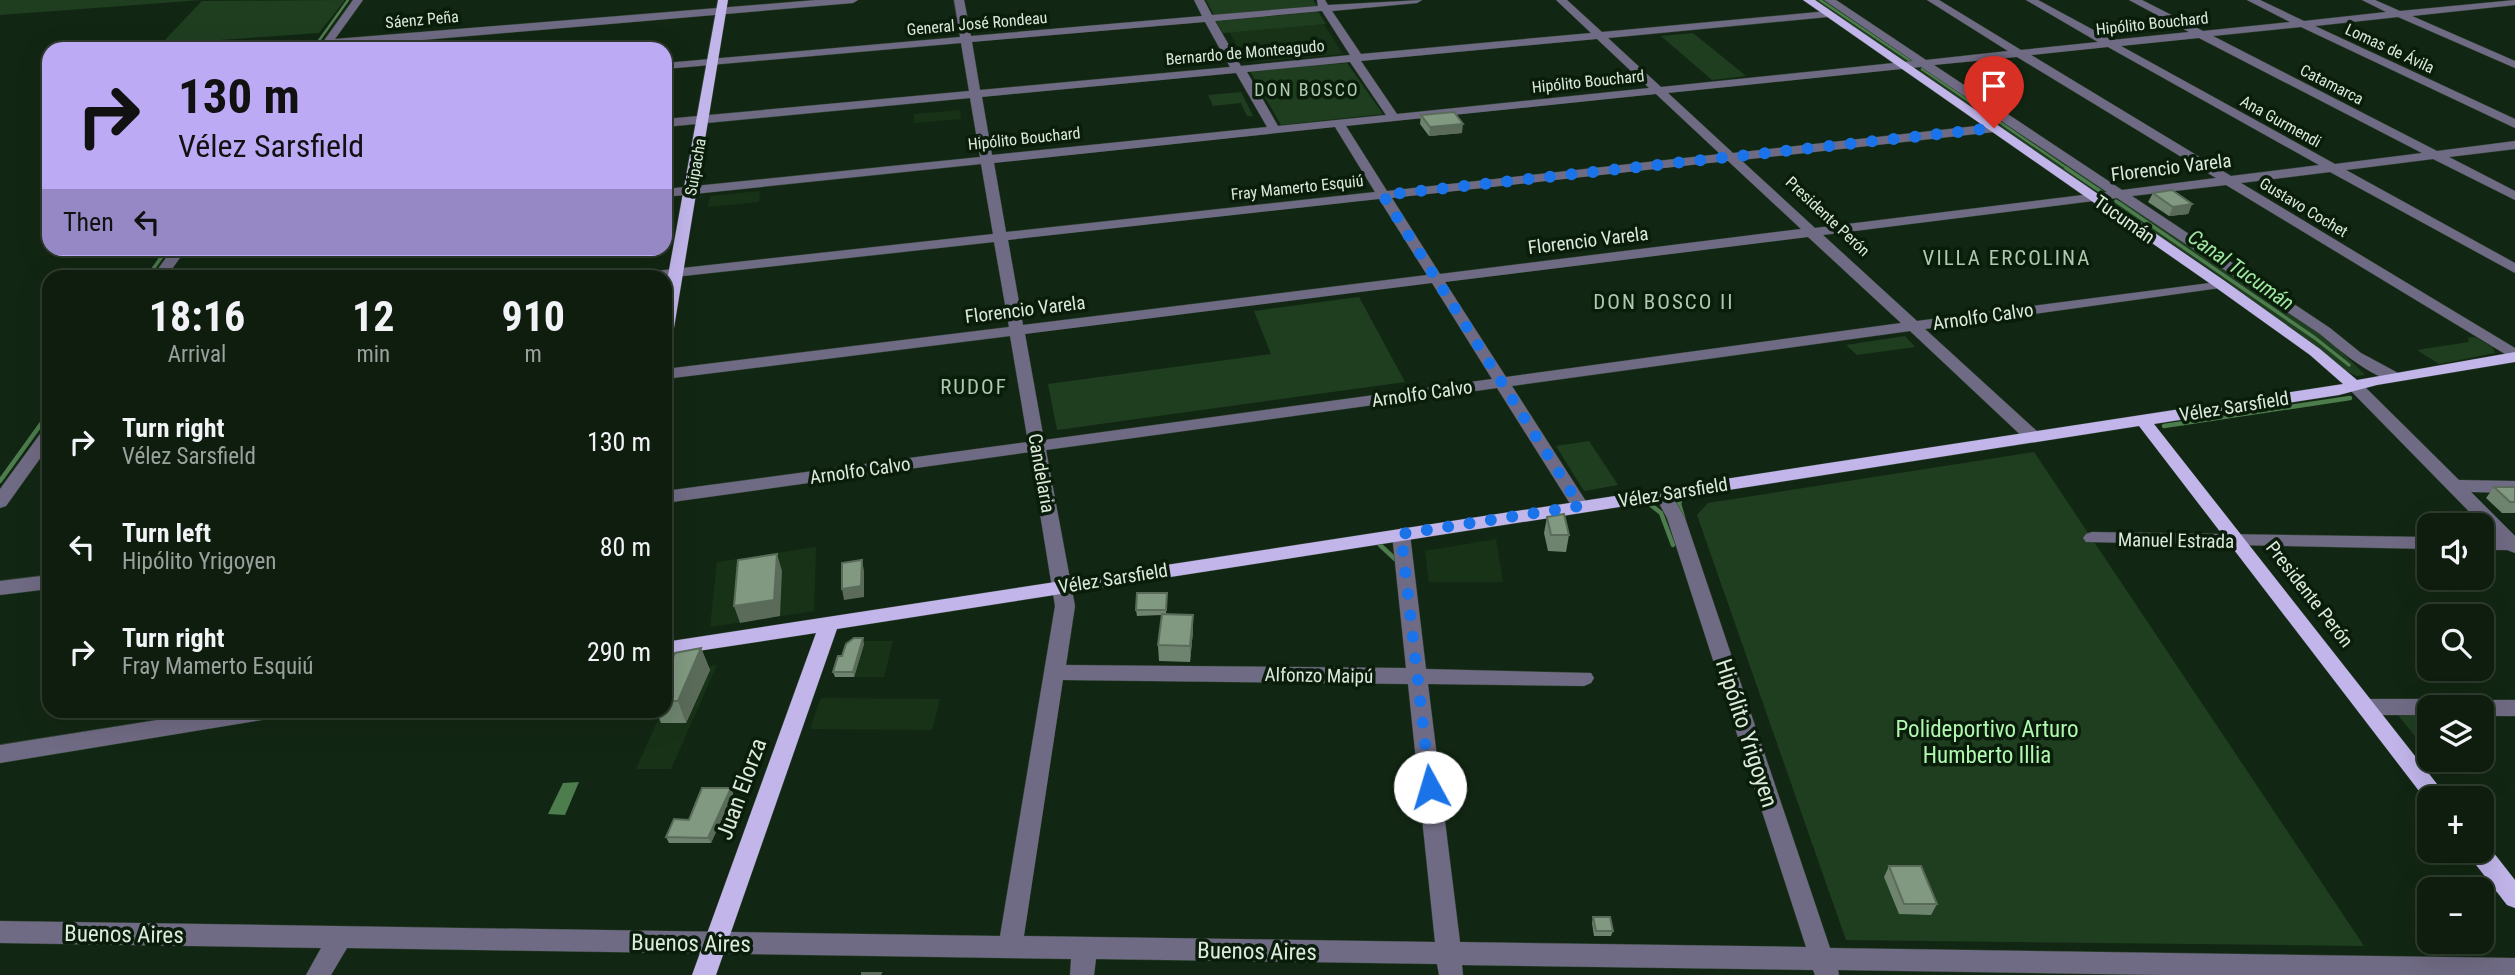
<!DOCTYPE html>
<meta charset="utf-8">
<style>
:root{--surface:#0e1d0e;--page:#172617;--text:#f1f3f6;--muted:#9ba29e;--line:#2e3b2e}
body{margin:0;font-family:"Roboto Condensed",sans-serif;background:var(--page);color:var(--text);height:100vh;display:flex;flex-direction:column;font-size:26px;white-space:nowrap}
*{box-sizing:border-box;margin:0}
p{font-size:23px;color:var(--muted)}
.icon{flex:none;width:38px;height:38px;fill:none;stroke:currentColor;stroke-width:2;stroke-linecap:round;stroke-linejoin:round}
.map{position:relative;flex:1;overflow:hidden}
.panel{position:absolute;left:42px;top:270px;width:630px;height:448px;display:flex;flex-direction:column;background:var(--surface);border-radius:21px;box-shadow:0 7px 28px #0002,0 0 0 2px var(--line)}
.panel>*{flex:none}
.banner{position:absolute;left:42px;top:42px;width:630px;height:214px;border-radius:21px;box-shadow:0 7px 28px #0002,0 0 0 2px var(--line);background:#bcaaf5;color:#111;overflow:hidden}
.fabs{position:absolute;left:2417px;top:513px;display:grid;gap:14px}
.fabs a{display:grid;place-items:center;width:77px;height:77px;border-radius:14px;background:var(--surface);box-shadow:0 7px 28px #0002,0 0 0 2px var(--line);font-size:35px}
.pin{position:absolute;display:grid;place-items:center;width:60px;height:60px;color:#fff;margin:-72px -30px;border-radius:50% 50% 50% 0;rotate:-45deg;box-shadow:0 0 7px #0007}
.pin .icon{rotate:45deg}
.me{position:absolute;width:77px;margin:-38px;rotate:354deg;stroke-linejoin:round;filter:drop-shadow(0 0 5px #0008)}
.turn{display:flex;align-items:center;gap:24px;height:147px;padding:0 21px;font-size:32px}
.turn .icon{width:91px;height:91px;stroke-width:2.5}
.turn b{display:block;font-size:49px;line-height:60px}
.then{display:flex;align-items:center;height:66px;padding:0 21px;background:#0003;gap:14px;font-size:26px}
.eta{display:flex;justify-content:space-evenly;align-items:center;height:119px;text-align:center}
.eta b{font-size:42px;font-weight:700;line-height:49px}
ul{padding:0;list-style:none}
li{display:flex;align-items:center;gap:21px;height:105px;padding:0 21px}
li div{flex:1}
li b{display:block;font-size:26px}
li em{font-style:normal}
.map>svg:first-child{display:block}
.built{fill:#183218}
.green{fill:#1f3e20}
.water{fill:#4d7c4d}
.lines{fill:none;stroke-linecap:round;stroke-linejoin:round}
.stream-far2{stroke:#4d7c4d;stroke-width:2.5}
.stream-far1{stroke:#4d7c4d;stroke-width:3.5}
.stream{stroke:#4d7c4d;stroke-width:4.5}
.minor-casing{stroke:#2e422f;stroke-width:1}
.major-casing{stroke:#2e422f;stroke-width:1}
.minor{fill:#706b84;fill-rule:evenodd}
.major{fill:#c1b5ea;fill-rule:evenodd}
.wall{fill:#6e846e}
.shaded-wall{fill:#5a6b5a}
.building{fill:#809980;stroke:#5a6b5a;stroke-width:2}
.route{stroke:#1a73e8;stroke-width:12;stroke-dasharray:0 21.6}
.labels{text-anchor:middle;stroke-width:7;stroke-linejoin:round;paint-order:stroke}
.far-street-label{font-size:16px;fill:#dce9dc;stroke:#091d0a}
.far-neighbourhood-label{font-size:18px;letter-spacing:2px;fill:#afc9ae;stroke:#091d0a}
.street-label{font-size:19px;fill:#dce9dc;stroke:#091d0a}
.neighbourhood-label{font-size:21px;letter-spacing:2px;fill:#afc9ae;stroke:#091d0a}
.water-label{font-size:21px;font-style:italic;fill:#a0e7a1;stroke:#091d0a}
.near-park-label{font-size:23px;fill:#b0f7b0;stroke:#091d0a}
.near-street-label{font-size:23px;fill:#dce9dc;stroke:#091d0a}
</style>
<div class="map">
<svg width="2515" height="975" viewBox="0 0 2515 975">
<rect width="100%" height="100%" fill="#122713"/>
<!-- built -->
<path class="built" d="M1324 24 1343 54 1254 62 1244 59 1229 32Z
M960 110 961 119 914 123V114Z
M760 191 759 202 708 207 710 196Z
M1496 539 1503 582H1429L1425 551Z
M816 547 814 611 710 627 717 562Z
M846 641H893L884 677H835Z
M717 665 671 769H636L662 711 665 710 681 671Z
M821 698 940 699 932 730 810 729Z"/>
<!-- green -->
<path class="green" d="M0 0H202L0 15Z
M345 0 319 33 161 44 202 1Z
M1206 0H1313L1317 6 1214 15Z
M1814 0H1825L1916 61 1908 63 1902 60Z
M1316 12 1319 13 1326 24 1223 33 1216 21Z
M1693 33 1746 76 1712 80 1661 36Z
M1347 63 1383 114 1281 125 1250 71Z
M1922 67 2109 192 2102 194 2088 187 1918 71Z
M1241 92 1253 116H1247L1241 103 1213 106 1208 95Z
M2115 200 2126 202 2325 335 2365 375 2357 376 2345 371 2221 277 2114 205Z
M1359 297 1405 382 1057 430 1048 384 1271 354 1254 311Z
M1905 336 1915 347 1857 355 1846 345Z
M2475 337 2492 347 2495 353 2439 364 2417 350 2469 342 2468 338Z
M1589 441 1618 485 1584 491 1556 446Z
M2034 452 2364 946 1846 940 1697 515 1708 503Z
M2397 714 2429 715V754Z"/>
<!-- water -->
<path class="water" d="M579 782 565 815 548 814 563 783Z"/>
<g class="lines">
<!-- stream-far2 -->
<path class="stream-far2" d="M1820 0 1912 62
M313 49 348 0
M1922 69 2068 169"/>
<!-- stream-far1 -->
<path class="stream-far1" d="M2066 168 2100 191
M2116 201 2315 338 2349 365
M148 276 168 248"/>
<!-- stream -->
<path class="stream" d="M2164 426 2350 398
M0 481 49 413
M1681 498 1679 504 1683 517
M1646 501 1661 513 1673 545
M1380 545 1395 559"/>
<defs>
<path id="minor" d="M353 0H363L335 39 816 0H858L853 3 318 49Z
M954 0H964L971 36 1202 16 1194 0H1204L1212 15 1318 6 1317 0H1325L1328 5 1422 0 1417 3 1332 11 1361 54 1591 33 1556 0H1567L1602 32 1828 11 1833 14 1828 17 1608 38 1661 87 1913 61 1824 0H1836L1926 60 2008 51 1927 0H1939L2021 50 2098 42 2026 0H2038L2112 40 2189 32 2129 0H2142L2203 31 2290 22 2247 0H2260L2304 21 2386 12 2362 0H2375L2400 11 2515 0V5L2412 16 2515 61V68L2398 17 2315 26 2515 119V128L2301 27 2213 36 2437 151 2515 141V149L2449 157 2515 191V200L2433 159 2346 170 2515 263V273L2330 172 2241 183 2515 348V360L2226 185 2132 196 2330 328 2361 353 2400 374 2402 377 2400 380C2379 385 2336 347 2320 334L2117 198 1823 235 1917 321 2225 281 2227 284 2220 288 1925 329 2039 433 2041 437 2033 442 2027 441 1910 331 1512 386 1589 506 1580 512 1574 510 1497 388 1046 450 1075 606 1066 665 1406 668 1392 534 1401 528 1410 534 1426 669 1591 673 1594 678 1591 683 1584 686 1428 684 1460 942 1806 947 1667 518 1654 494 1663 488 1669 490 1685 518 1830 948 2515 958V975H2160L1838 970 1839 975H1815L1813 970 1462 965 1463 975H1439L1437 964 1096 959 1094 975H1070L1071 959 347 948 331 975H306L321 948 0 943V921L1000 936 1055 606 1030 452 665 503V491L1028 442 1010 336 665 379V369L1009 327 994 242 665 278 639 276 646 272 993 234 981 164 665 197V189L980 157 970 98 665 127V119L969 91 961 43 665 69V63L960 37ZM1322 11 1350 55 1241 66 1215 21ZM1205 22 1230 67 980 90 972 42ZM2199 38 2422 153 2335 164 2121 46ZM1597 39 1649 88 1397 114 1361 61ZM2108 47 2319 165 2231 176 2031 55ZM2017 57 2216 178 2122 190 1934 65ZM1350 62 1386 115 1278 126 1247 72ZM1921 67 2107 192 1815 228 1741 160 1994 132 2000 128 1994 124 1733 153 1668 93ZM1236 73 1267 127 992 155 982 97ZM1656 94 1720 154 1387 191 1346 126ZM1335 127 1375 192 1006 232 994 163ZM1728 161 1801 229 1440 274 1392 198ZM1379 199 1427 275 1023 325 1008 240ZM1808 237 1901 323 1506 377 1445 282ZM1432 283 1492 379 1044 440 1025 334ZM1063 680 1408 684 1435 942 1024 936Z
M173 248H187L167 276H153Z
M2355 381 2361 383 2459 480 2515 481V493L2471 492 2515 536V553L2507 550H2482V538H2495L2349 389 2347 386Z
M49 429V446L6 506 0 508V489L43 430Z
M2092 532 2429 537V549L2086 542 2083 538 2086 534Z
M49 575V589L0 595V581Z
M2367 699H2429L2436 701 2439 707H2429V715H2367L2360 713 2357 707 2360 701Z
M2482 700H2515V716H2482V707H2472L2475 702Z
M220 710H284L281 716 274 718 0 763V745Z"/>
<path id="major" d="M718 0H728L673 334 665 339V292Z
M1803 0H1815L2225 281 2320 349 2357 380 2515 352V362L2377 385 2339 395 2154 424 2448 798H2429V804L2139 426 837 629 716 975H692L816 633 665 656V642L2343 384 2310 355 2215 287Z
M2482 842 2486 843 2515 880V908L2507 905 2470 857 2467 850H2482Z"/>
</defs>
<!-- minor casing -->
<use href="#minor" class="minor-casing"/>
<!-- major casing -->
<use href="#major" class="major-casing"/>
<!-- minor -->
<use href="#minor" class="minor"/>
<!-- major -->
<use href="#major" class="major"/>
</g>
<!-- wall -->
<path class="wall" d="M1421 115 1462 133 1429 136 1420 124Z
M2153 193 2192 204 2188 214 2169 216 2148 202Z
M2494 487H2515V513H2502L2486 498Z
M1547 517 1569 535 1566 552 1548 551 1544 533Z
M1167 593 1166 614 1193 615V631L1190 662 1159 661 1158 645 1162 615 1137 616 1136 610Z
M864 644 854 677H835L833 672 842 656Z
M701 648 710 670 686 723H661L656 710H665V674Z
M731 788 733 794 711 843H669L666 837Z
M1889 866 1937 904 1931 915 1899 914 1884 877Z
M1593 917 1613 931 1611 936H1594L1592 923Z"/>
<!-- shaded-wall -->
<path class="shaded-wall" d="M1463 124 1462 133 1429 136 1430 127Z
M2192 204 2188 214 2169 216 2173 207Z
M777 554 782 571 780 616 740 623 734 606Z
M862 560 864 571V597L844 600 842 589Z
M1193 615V631L1190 662V646Z
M863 638 864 644 854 677 853 672Z
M701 648 710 670 686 723 678 701Z
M731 788 733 794 711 843 708 838Z"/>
<!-- building -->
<path class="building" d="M1454 112 1463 124 1430 127 1421 115Z
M2172 190 2192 204 2173 207 2153 193Z
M2494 487H2515V502H2510Z
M1564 514 1569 535H1551L1547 517Z
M777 554 774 600 734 606 738 560Z
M862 560 861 586 842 589V563Z
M1137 593H1167L1166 610H1136Z
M1162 614 1193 615 1190 646 1158 645Z
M854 638H863L853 672H833L838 656H842L846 644Z
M701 648 678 701H665V674L675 653Z
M702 788H731L708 838 666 837 674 819 689 820Z
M1889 866H1921L1937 904H1904Z
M1593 917H1610L1613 931H1596Z
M862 973H881L880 975H862Z"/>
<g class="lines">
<!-- route -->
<path class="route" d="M1430 787 1401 534 1580 506 1383 195 1994 128"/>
</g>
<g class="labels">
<!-- far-street labels -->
<g class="far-street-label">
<text transform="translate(422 19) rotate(-5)" y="6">Sáenz Peña</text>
<text transform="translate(977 23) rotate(-5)" y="6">General José Rondeau</text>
<text transform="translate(2152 23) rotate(-6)" y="6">Hipólito Bouchard</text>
<text transform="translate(2390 48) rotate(25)" y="6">Lomas de Ávila</text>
<text transform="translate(1245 52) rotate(-5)" y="6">Bernardo de Monteagudo</text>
<text transform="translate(1588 81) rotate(-6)" y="6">Hipólito Bouchard</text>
<text transform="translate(2332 84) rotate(27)" y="6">Catamarca</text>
<text transform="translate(2281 121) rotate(29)" y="6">Ana Gurmendi</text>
<text transform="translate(1024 138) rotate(-6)" y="6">Hipólito Bouchard</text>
<text transform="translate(695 167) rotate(-80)" y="6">Suipacha</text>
<text transform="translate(1297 187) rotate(-6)" y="6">Fray Mamerto Esquiú</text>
<text transform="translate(2304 207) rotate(31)" y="6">Gustavo Cochet</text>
<text transform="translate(1828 216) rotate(43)" y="6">Presidente Perón</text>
</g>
<!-- far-neighbourhood labels -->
<g class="far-neighbourhood-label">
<text x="1307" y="96">DON BOSCO</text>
</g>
<!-- street labels -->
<g class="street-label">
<text transform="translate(2171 167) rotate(-7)" y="7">Florencio Varela</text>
<text transform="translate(2125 219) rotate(35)" y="7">Tucumán</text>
<text transform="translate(1588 240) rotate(-7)" y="7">Florencio Varela</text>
<text transform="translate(1025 309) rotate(-7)" y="7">Florencio Varela</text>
<text transform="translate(1983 316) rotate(-8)" y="7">Arnolfo Calvo</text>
<text transform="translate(1422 393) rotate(-8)" y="7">Arnolfo Calvo</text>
<text transform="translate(2234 406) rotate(-9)" y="7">Vélez Sarsfield</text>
<text transform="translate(860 470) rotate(-8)" y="7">Arnolfo Calvo</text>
<text transform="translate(1042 473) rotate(80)" y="7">Candelaria</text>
<text transform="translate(1673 492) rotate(-9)" y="7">Vélez Sarsfield</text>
<text transform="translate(2176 540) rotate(1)" y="7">Manuel Estrada</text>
<text transform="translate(1113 578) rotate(-9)" y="7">Vélez Sarsfield</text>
<text transform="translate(2310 594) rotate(52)" y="7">Presidente Perón</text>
<text transform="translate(1319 675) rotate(1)" y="7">Alfonzo Maipú</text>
</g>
<!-- neighbourhood labels -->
<g class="neighbourhood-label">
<text x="2007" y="265">VILLA ERCOLINA</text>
<text x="1664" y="309">DON BOSCO II</text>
<text x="974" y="394">RUDOF</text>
</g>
<!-- water labels -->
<g class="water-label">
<text transform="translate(2241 270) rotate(35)" y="7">Canal Tucumán</text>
</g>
<!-- near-park labels -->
<g class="near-park-label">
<text x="1987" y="737">Polideportivo Arturo<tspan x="1987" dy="26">Humberto Illia</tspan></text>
</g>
<!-- near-street labels -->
<g class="near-street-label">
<text transform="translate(1747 733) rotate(72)" y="8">Hipólito Yrigoyen</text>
<text transform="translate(741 789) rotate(-70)" y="8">Juan Elorza</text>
<text transform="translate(124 934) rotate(1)" y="8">Buenos Aires</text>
<text transform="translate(691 943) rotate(1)" y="8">Buenos Aires</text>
<text transform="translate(1257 951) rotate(1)" y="8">Buenos Aires</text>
</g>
</g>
</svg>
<div class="fabs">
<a><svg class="icon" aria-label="sound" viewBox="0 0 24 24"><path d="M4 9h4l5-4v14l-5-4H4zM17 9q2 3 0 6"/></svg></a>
<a><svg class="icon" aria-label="search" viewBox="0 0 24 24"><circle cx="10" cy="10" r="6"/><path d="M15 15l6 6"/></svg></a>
<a><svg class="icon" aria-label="layers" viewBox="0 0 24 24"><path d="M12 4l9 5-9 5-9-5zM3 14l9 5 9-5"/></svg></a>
<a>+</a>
<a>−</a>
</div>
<div class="pin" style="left:1994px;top:128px;background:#d93025"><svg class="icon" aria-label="arrive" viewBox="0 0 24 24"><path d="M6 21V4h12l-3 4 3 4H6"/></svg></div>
<svg class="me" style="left:1430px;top:787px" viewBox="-20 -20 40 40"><circle r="19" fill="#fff"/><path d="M0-13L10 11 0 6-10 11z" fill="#1a73e8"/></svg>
<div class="banner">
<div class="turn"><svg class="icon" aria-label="right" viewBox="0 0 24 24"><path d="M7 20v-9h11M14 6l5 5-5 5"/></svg><div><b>130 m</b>Vélez Sarsfield</div></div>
<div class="then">Then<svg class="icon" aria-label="left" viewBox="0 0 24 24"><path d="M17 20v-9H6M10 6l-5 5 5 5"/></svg></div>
</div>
<section class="panel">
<div class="eta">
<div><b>18:16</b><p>Arrival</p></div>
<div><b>12</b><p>min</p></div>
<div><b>910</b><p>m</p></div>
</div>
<ul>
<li><svg class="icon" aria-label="right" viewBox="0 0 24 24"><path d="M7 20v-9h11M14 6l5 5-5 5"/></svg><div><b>Turn right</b><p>Vélez Sarsfield</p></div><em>130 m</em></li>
<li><svg class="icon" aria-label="left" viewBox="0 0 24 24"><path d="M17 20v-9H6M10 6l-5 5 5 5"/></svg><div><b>Turn left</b><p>Hipólito Yrigoyen</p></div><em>80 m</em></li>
<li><svg class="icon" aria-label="right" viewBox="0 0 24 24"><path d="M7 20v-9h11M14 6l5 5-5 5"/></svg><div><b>Turn right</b><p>Fray Mamerto Esquiú</p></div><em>290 m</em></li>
</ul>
</section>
</div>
